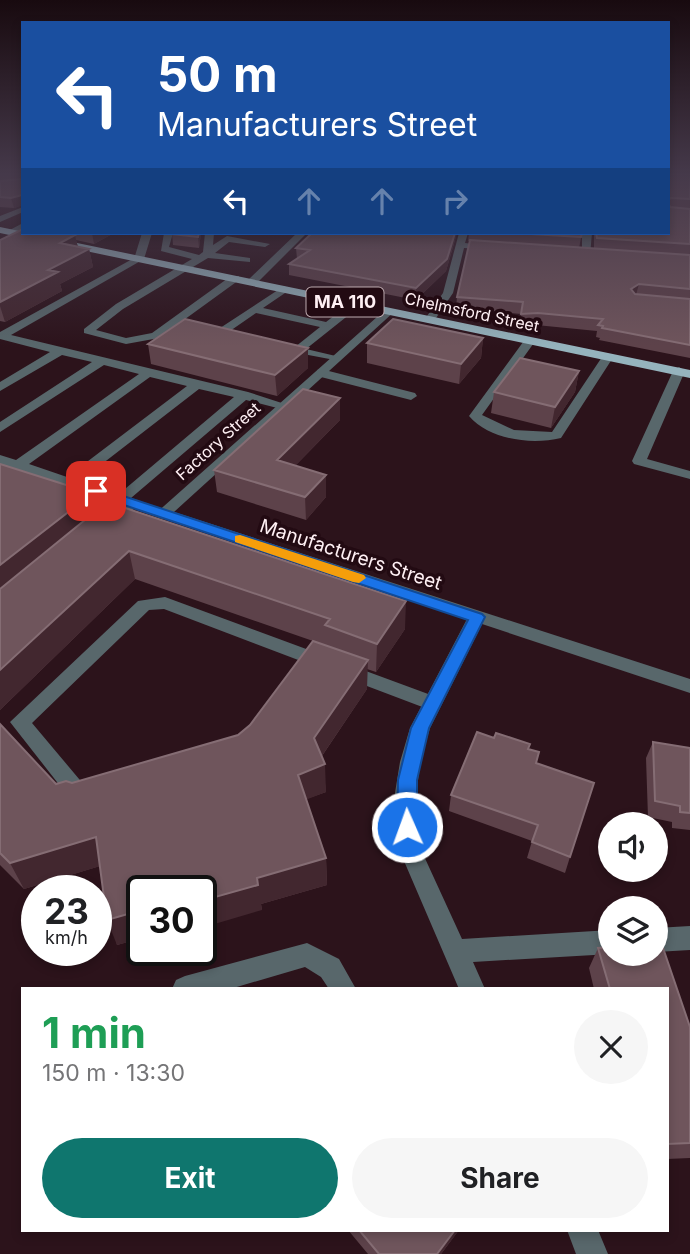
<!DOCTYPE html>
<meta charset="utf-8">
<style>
:root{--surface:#fff;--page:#f6f6f6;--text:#202124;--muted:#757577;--accent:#0f766e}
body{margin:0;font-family:Inter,sans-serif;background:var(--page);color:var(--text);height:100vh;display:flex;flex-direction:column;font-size:26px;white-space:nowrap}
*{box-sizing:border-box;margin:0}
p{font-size:23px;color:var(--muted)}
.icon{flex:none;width:38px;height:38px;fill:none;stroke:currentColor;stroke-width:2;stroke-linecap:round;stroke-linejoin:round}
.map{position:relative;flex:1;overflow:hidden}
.sheet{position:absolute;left:21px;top:987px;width:648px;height:245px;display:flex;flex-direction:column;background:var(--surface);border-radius:0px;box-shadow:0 4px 10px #0003}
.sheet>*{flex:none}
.top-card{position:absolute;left:21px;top:21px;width:649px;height:214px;border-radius:0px;box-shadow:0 4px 10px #0003;background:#1a4fa0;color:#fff;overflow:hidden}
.controls{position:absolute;left:598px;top:812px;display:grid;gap:14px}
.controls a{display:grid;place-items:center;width:70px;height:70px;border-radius:50%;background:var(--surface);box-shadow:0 4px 10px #0003;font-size:35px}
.speed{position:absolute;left:21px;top:875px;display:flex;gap:14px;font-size:35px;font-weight:700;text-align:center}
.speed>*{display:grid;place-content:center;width:91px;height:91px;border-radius:50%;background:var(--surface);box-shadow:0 4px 10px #0003;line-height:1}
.speed small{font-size:18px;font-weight:400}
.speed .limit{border:4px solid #111;border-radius:10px;background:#fff;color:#111}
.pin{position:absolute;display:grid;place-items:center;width:60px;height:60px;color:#fff;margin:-30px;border-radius:14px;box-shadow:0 4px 10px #0006}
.me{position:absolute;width:77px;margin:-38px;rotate:358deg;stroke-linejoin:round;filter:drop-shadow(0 0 5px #0008)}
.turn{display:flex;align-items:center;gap:24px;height:147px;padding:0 21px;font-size:32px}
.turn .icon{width:91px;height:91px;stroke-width:2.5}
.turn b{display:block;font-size:49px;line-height:60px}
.lanes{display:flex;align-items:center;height:66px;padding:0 21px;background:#0003;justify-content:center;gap:35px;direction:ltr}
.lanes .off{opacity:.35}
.round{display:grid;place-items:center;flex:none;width:74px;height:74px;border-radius:37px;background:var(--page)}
.overview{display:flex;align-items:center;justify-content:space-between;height:119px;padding:0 21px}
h1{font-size:42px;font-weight:700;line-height:52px;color:#1e9e55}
.action{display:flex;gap:14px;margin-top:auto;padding:14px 21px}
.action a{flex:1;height:80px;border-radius:42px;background:var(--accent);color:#fff;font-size:28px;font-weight:700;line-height:80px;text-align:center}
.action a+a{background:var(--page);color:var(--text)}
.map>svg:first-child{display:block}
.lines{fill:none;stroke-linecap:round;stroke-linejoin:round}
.lane{fill:#58676b;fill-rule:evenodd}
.street{fill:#58676b;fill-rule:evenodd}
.primary{fill:#95b3bd;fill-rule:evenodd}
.wall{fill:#5d424a}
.shaded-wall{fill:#42272f}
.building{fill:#6f555c;stroke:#856d74;stroke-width:2}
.route{fill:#1a73e8;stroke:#114b97;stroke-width:2}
.slow{fill:#f59e0b}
.labels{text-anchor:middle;stroke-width:7;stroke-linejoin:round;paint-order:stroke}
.far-street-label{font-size:16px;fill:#fff0f4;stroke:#220a12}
.shield{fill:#220a12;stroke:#bdabb0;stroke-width:2}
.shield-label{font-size:18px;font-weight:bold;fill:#fff0f4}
.street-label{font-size:19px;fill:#fff0f4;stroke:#220a12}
</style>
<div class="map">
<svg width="690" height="1254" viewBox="0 0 690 1254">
<rect width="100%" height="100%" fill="#2c131b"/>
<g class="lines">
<!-- lane -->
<path class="lane" d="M23 207V212L0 222V216Z
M23 223V229L10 235 6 232Z
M164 233H173L169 247 199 255 203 252 205 233H214L213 245 227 236 270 244 265 247 229 242 215 253 250 258V262L208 258 123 309 96 330 126 338 152 333 231 276H239V280L159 338 126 344 84 333V329L116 304 192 259 161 251Z
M136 257 144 259 11 335 248 392 291 406 285 410 246 400 131 498 168 511 171 514 168 517 163 519 134 509 109 528 101 523 122 505 0 464V455L16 460 139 374 104 365 0 432V422L92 362 62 355 0 391V382L50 352 0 339V332ZM150 377 187 386 67 477 29 464ZM199 389 234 397 119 494 80 481Z
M284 286 289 289 288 291 263 308 326 322 352 302H360V306L306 349 340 357V361L282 350V346L295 347 320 327 256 313 230 331 242 334V338L217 334V330Z
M526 338 536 340 482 415 514 430 552 432 604 354 614 356 561 438C531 445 490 440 469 416Z
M679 367 685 371 647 459 690 471V479L634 464 632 461 673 371Z
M321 369 415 393 417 396 411 400 317 376V370Z
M165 597 439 698 442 703 439 708 432 710 425 708 164 609 149 610 32 723 95 798C90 807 84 809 75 805L10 722 138 601Z
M307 943 339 959 356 989H329L321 977 305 967 230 989H172L176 980 185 976Z"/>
<!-- street -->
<path class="street" d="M142 233H152L144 259 139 262 134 259Z
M297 233H307L256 284H248V280Z
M459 233H468L465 243 496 247 491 250 464 248 453 293 434 321H426L425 319 443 293Z
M582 233H592L590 255 582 253Z
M386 309 395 311 174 512 690 679V693L482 624 430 728 420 762 416 799 423 854 462 939 611 930V954L473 962 485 989H459L401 854 394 799 400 762 410 728 467 619 158 517 155 514Z
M690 926V950L656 952V928Z
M567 1230H598L608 1254H576Z"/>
<!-- primary -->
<path class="primary" d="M0 227 690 370V378L0 233Z"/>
</g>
<!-- wall -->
<path class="wall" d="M0 172H23V205L14 208 0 207Z
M668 172H690V358L599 340 600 338 596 337 597 331 536 325 519 326 521 314 456 308 457 297 470 241H468L469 233H582L579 248 594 249V233H668Z
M23 233H114L94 244 76 240 78 247 89 249 93 267 60 284 62 291 5 322 0 321V240Z
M172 233H201L199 248 173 245Z
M312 233H457L446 271 416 300 289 275V264L297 259 296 248Z
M483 338 481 358 459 384 367 363V343Z
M148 344 308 368 277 396 151 364Z
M579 371 575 392 551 428 491 413 494 392Z
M340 398V420L295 466 326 475V497L306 520 217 492 214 470Z
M0 464 83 494 93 514 405 629 376 672 367 669V689L322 756 326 792 306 799 326 858 327 885 261 904 262 910 142 891V938L117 945 100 866 24 889 0 865V724L56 784 72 783 238 735 250 725 313 641 135 579 0 710Z
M653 742 690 748V830L672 828V822L648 817 646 758Z
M529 749 536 763 570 857 565 873 527 858 532 841 449 811 451 795Z
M656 945H662L690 1027V1158L667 1159V989H594L589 968 598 948 611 947V954H656Z
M348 1230H459L441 1254H368Z"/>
<!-- shaded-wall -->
<path class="shaded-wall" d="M22 195 23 205 14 208 11 198Z
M92 233H114L94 244Z
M199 233H201L199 248 198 237Z
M455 233H457L446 271 416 300V288Z
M75 235 79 252 60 243Z
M89 249 93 267 60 284 62 291 5 322 0 306V302L48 270Z
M639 284 636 295 631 289Z
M483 338 481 358 459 384 461 364Z
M308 348V368L277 396 275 375Z
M579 371 575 392 551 428 555 407Z
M340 398V420L278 483 277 460Z
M326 475V497L306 520 305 497Z
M82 490 85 499 89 496 96 523 0 602V565Z
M129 551 135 579 0 710V670Z
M406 601 405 629 376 672 377 644Z
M368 660 367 689 315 766 314 738Z
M325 764 326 792 300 802 298 775Z
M96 837 107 864 24 889 10 863Z
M326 858 327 885 261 904 262 910 201 928V901L257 878Z
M142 910V938L117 945 107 920Z
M455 1230H459L441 1254H437Z"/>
<!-- building -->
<path class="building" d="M21 172H23V198L22 195 11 198 0 197V181L22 179Z
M668 172 670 173H690V199L671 198 668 200Z
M668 202 670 207 690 209V244L597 238 596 233H668Z
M23 229V233H67L75 235 60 243 89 249 48 270 58 272 0 302V240Z
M172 233H199L198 237 171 234Z
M312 233H455L447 259 416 288 289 264 310 250 296 248Z
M513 233H582L581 237Z
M470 240 690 255V289L639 284 631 289 635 294 690 299V345L602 328 603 326 598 325 603 319 538 313 521 314 523 302 457 297Z
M185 319 308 348 275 375 148 344Z
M393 319 483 338 461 364 367 343Z
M520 358 579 371 555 407 494 392Z
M303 389 340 398 277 460 326 475 305 497 214 470Z
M0 464 82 490 79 493 89 496 0 565Z
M107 502 406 601 377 644 325 625 330 619 129 551 0 670V589Z
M313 641 368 660 314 738 325 764 298 775 326 858 257 878 258 885 201 901V891H142V910L107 920 96 837 10 863 0 853V724L56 784 66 781 72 783 238 735 250 725Z
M477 732 494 738 496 733 530 744 528 749 539 752 536 763 594 783 570 857 532 842 538 825 451 795Z
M653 742 690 748V813L680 812V806L655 801Z
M656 945H662L690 1027V1143L667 1144V989H610L598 948 611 947V954H656Z
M359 1230H455L437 1254H379Z"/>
<!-- sky -->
<linearGradient id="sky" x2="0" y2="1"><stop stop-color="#180a0f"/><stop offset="0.5" stop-color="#45394a"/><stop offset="1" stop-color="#45394a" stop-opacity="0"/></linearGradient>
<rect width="690" height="347" fill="url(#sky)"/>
<!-- route -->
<path class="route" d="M96 487 482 614 485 617 429 728 417 780V827L414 833 407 836 400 833 397 827 398 780 411 728 468 620 91 494V488Z"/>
<!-- slow -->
<path class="slow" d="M240 535 364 575 366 578 359 583 353 582 235 542V536Z"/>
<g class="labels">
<!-- far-street labels -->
<g class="far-street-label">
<text transform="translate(472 312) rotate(12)" y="6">Chelmsford Street</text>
<text transform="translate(218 441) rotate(-42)" y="6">Factory Street</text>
</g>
<!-- shield labels -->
<rect class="shield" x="306.5" y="287.5" width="77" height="29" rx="5"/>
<g class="shield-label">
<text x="345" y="308">MA 110</text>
</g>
<!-- street labels -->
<g class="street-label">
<text transform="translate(351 554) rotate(18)" y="7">Manufacturers Street</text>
</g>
</g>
</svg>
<div class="controls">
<a><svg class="icon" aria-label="sound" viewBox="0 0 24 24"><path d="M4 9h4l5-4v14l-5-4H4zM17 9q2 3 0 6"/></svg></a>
<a><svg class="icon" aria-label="layers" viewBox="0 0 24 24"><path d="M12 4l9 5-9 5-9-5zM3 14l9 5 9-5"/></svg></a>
</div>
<div class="speed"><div>23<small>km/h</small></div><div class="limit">30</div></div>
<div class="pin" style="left:96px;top:491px;background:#d93025"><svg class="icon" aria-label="arrive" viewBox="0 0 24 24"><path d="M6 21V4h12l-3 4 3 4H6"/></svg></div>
<svg class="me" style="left:407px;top:827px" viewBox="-20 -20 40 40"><circle r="17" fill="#1a73e8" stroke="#fff" stroke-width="3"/><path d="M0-11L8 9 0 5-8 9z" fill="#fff"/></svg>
<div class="top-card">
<div class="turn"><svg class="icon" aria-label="left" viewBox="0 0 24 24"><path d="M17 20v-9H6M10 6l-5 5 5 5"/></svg><div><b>50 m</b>Manufacturers Street</div></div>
<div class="lanes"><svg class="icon" aria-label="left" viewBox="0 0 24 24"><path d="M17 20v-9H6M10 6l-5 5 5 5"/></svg><svg class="icon off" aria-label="ahead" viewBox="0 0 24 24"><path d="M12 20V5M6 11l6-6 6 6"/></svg><svg class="icon off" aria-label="ahead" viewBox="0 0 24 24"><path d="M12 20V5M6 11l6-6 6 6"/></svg><svg class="icon off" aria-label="right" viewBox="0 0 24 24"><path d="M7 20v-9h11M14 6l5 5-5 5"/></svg></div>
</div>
<section class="sheet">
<div class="overview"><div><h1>1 min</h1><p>150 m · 13:30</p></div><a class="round"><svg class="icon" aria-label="close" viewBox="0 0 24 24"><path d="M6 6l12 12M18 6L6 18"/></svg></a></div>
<div class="action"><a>Exit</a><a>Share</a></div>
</section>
</div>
